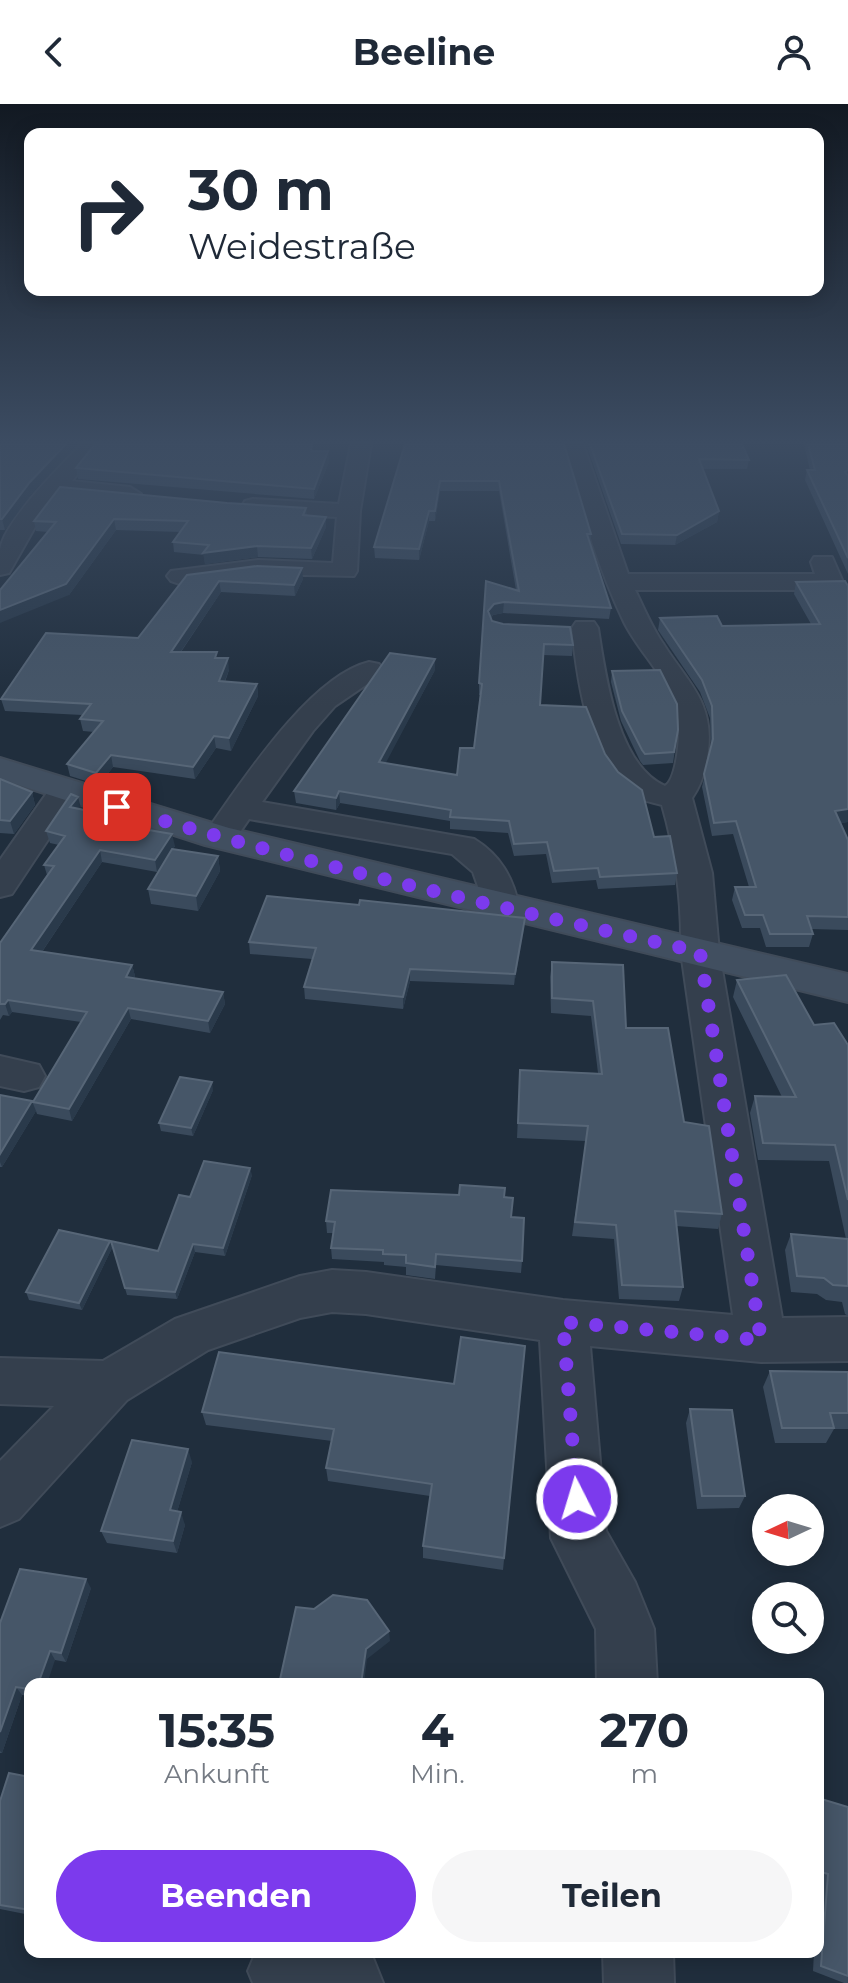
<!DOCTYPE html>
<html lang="de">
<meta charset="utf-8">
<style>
:root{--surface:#fff;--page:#f6f6f7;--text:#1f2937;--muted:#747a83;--accent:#7c3aed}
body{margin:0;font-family:Montserrat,sans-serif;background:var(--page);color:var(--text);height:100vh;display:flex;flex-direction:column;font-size:30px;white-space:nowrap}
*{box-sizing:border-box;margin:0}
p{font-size:26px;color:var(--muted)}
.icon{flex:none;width:44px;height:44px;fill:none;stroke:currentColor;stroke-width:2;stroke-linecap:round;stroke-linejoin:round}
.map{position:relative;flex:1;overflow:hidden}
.details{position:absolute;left:24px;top:1574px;width:800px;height:280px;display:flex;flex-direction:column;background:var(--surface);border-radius:16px;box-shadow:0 4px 20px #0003}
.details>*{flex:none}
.guide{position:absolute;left:24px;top:24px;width:800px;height:168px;border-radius:16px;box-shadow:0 4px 20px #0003;background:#fff;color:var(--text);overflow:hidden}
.needle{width:52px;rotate:266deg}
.buttons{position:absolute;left:752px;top:1390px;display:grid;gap:16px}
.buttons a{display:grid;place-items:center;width:72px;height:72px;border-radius:50%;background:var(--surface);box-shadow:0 4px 20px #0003;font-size:40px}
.pin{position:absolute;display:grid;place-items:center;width:68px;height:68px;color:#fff;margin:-34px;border-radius:16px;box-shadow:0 4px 12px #0006}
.me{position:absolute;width:88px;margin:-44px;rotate:355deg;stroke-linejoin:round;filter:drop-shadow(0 0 6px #0008)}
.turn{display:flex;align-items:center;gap:28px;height:168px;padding:0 32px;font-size:36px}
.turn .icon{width:104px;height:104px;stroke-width:2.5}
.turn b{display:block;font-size:56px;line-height:68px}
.eta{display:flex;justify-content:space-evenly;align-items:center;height:136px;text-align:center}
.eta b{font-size:48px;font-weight:700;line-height:56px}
.cta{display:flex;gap:16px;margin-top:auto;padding:16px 32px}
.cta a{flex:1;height:92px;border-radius:48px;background:var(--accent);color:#fff;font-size:32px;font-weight:700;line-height:92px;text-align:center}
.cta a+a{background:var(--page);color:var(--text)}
header{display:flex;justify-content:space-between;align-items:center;height:104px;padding:0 32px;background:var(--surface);font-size:36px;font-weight:700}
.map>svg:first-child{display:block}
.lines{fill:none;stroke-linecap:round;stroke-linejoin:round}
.street-casing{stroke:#404b59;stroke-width:4}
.secondary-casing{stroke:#404b59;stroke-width:4}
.street{fill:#343f4d;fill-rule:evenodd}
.secondary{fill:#414f60;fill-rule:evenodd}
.wall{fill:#3a4a5c}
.shaded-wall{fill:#2a3a4b}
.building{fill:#465668;stroke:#576677;stroke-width:2}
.route{stroke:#7c3aed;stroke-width:14;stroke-dasharray:0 25.2}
</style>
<header><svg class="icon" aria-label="back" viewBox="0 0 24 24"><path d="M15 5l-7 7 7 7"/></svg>Beeline<svg class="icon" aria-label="person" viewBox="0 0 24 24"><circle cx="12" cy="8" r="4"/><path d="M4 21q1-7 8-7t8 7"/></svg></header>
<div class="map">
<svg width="848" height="1879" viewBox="0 0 848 1879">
<rect width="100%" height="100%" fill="#202e3d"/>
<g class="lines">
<defs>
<path id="street" d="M81 340H102L72 377 130 383 141 390 130 397 61 390 39 416 9 469 0 471C0 463 0 454 0 446 4 417 60 363 81 340Z
M351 340H371L360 407 357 467 354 472 258 470 180 480 171 477 167 472 171 467 258 456 333 459 337 413 253 409 245 407 242 402 245 397 253 395 339 400Z
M563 340H583L628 470H815L811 458 814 453H832L843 478 839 483 830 486H635C644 504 652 524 664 541 688 579 714 598 708 647 706 664 702 680 692 694L712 769 719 848 782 1214 848 1213V1257L761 1258 590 1242 606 1427 635 1478 654 1525 657 1580H597L596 1525 551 1434 540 1236 366 1210 332 1208 300 1214 208 1246 127 1296 19 1415 0 1423V1357L54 1302 0 1300V1254L103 1257 175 1215 300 1172 332 1166 366 1168 563 1196 733 1211 681 848C682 798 676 749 662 701 652 698 641 697 633 691 588 659 577 574 572 524L576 518H594L598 524C605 570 617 661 665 682 677 675 681 629 678 613 672 578 640 550 624 518 597 462 580 401 563 340Z
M369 558 379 560 383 566 379 572 335 602 313 627 262 698 474 735C500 751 513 773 519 803L514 811 501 814 488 811 473 768 452 750 249 715 240 728 228 731 216 728 211 721C245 673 311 572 369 558Z
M65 676 76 679 81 686 12 790 0 793V756L54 679Z
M0 952 39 961 45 972 39 983 24 987 0 982Z
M256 1848H358L373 1854 383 1879H253L248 1867Z
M603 1848H673L674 1879H604Z"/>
<path id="secondary" d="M0 654 229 724 848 870V898L205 741 0 675Z"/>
</defs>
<!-- street casing -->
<use href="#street" class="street-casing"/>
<!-- secondary casing -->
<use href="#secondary" class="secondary-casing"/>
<!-- street -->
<use href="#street" class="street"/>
<!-- secondary -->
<use href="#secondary" class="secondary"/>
</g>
<!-- wall -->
<path class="wall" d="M2 340H78L32 389 5 426H0V342Z
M405 340H564L591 430 590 440 611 504 609 515 503 509 493 511 491 514 492 517 573 541 572 552 543 551 540 601 605 650 654 733 677 769 675 781 598 785 596 776 552 779 546 750 514 752 508 729 450 725V717L340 699 336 706 296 699 294 687 435 566 385 659 457 671 474 644 480 591H479V579L486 477 516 486 499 387H440L435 417H429L419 456 375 454 374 443Z
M586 340H742L749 356 747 365H703L719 407 717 418 675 441 621 440Z
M804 340H848V470L805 376 807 366H810Z
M313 347H328L329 358 314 395 78 375 76 364Z
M227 399 306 404 307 411 326 423 312 455 258 453 205 460 204 451 174 448 173 438 180 428 116 426 69 491 48 428 36 427 34 417Z
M187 471 303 475 295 492 221 488 181 548 218 554 229 566 225 578 257 580 258 592 231 647 216 644 195 675 113 663 99 681 70 672 67 660 94 628 83 627 80 615 82 611 5 607 1 595 138 534Z
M796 478 848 482V718L840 719 848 736V826L811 825 813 830 809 843H766L760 824H742L732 796 735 783H749L733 730 712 732 702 683 711 645 710 614 700 588 658 526 660 514 722 522 811 520 794 490Z
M612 567 678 626 673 659 643 661 640 657 621 617 611 578Z
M0 675 32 688 35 701 14 730 0 729Z
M81 704 80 705 108 711 110 719 175 742 157 768 102 758 42 848 132 861 135 872 134 874 223 888 225 900 210 929 131 915 72 1017 37 1010 36 1007 2 1063H0V991L33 998 81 918 12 908 9 912 3 911 0 916V839L47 771 44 761 59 741 50 739 46 727Z
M218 752 220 767 198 807 151 800 148 785Z
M359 801 525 814 514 881 410 877 403 905 305 895 304 883 312 855 250 850 249 838Z
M552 858 626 924 684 1018 722 1110 718 1125 676 1122 683 1183 679 1197 619 1195 614 1135 572 1132 586 1037 517 1034 520 966 598 969 591 912 551 909 550 873Z
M737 876 848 941V1212L845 1210 842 1198 826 1196 817 1190 791 1188 785 1146 791 1130 846 1135 829 1057 758 1056 750 1009 755 992 782 993 733 893Z
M213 986 193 1032 161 1027 159 1019Z
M252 1071 225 1152 195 1148 177 1195 127 1191 111 1137 158 1147 190 1093Z
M504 1093 512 1114 522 1157 521 1169 436 1161 435 1175 406 1171V1163L384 1161V1158L332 1155 331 1144 333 1129H327L326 1117Z
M110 1137 112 1144 82 1206 29 1196 26 1188Z
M525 1242 503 1466 423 1454V1442L430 1392 328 1377 326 1364 332 1337 206 1321 202 1308 454 1280Z
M770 1267 848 1268V1325H834L826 1339H775L763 1283Z
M690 1305 745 1392 739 1404 697 1405 686 1319Z
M192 1358 177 1408 185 1421 177 1449 107 1439 101 1427Z
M91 1484 66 1558 55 1556 30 1580V1592L22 1591 2 1649H0V1519Z
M30 1673V1811L0 1805V1697Z
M818 1694 848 1703V1879H844L813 1867 814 1848H818V1797L819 1777 818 1776Z"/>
<!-- shaded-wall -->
<path class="shaded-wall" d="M66 340H78L32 389 5 426 2 415 30 378Z
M328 347 329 358 314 395V385Z
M440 377V387L435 417V407Z
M429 407V417L419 456V445Z
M719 407 717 418 675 441 677 431Z
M326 413V423L312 455 311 444Z
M114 415 116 426 69 491 0 519V506Z
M257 442 258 453 205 460 203 449Z
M302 464 303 475 295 492 294 481Z
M219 477 221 488 173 559 171 548Z
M504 498 503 509 493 511 488 518V507L494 500Z
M228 554 229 566 220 589 219 577Z
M435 555V566L380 670 379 658Z
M257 580 258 592 231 647 229 634Z
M214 632 216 644 195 675 193 663Z
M111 651 113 663 99 681 96 669Z
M339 687 340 699 336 706V694Z
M32 688 35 701 14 730 10 717Z
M78 693 81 704 73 714 70 703Z
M848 705V718L831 720 835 707Z
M108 711 111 723 102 718Z
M172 730 175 742 157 768 155 756Z
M100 746 102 758 35 858 31 846Z
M218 752 220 767 198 807 196 792Z
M525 814 524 826 514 881 515 870Z
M132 861 135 872 128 885 126 873Z
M410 865V877L403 905V893Z
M223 888 225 900 210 929 208 917Z
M8 896 12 908 9 912 5 900Z
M128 904 131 915 72 1017 69 1005Z
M212 978 213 986 193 1032 191 1024Z
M32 997 36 1007 2 1063 0 1058V1050Z
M250 1064 252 1071 225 1152 223 1144Z
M110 1137 112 1144 82 1206 79 1199Z
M193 1140 195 1148 177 1195 175 1188Z
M188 1345 192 1358 174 1418 170 1406Z
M181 1408 185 1421 177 1449 173 1437Z
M86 1475 91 1484 66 1558 61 1549Z
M389 1527 390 1537 367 1555 364 1580H361L366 1545Z
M50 1547 55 1556 47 1580H38Z
M16 1583 22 1591 2 1649 0 1647V1628Z"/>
<!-- building -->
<path class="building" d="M2 340H66L30 378 2 415H0V342Z
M95 340H312L311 347H328L314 385 76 364Z
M405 340H564L591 430H587L611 504 504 498 494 500 488 507 492 517 503 520 570 523 573 541 544 540 540 601 586 603 605 650 618 668 642 686 654 733 670 732 677 769 600 773 598 764 554 767 547 738 514 740 509 717 450 713 451 706 339 687 336 694 294 687 390 549 435 555 379 658 457 671 460 644H474L482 580 479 579 486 477 519 487 499 377H440L435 407H429L419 445 374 443Z
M590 340H742L749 356 699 355 719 407 677 431 622 430Z
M808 340H848V366L845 368 848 372V454L807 366H815Z
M60 383 227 399 306 404 303 411 326 413 311 444 257 442 203 449 209 441 173 438 188 417 114 415 66 480 0 506V486L56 418 34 417Z
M257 462 302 464 294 481 219 477 171 548H217L215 554H228L219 577 257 580 229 634 214 632 193 663 111 651 96 669 67 660 103 617 80 615 91 600 1 595 46 529 138 534 187 471Z
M845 477 848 482V705L835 707 848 736V813L807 812 813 830H770L763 811H745L735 783H756L736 717 714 719 704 670 713 635 712 602 702 576 660 514 717 512 722 522 820 520 796 478Z
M660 566 677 600 678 626 674 648 645 650 642 646 622 607 612 567Z
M0 675 32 688 10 717 0 716Z
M71 690 78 693 70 703 108 711 102 718 172 730 155 756 100 746 31 846 132 861 126 873 223 888 208 917 128 904 69 1005 33 998 87 908 8 896 5 900H0V839L54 762 44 761 65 732 46 727Z
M172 745 218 752 196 792 148 785Z
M267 792 359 801 360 796 525 814 515 870 410 865 403 893 304 883 316 844 249 838Z
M552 858 623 861 626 924H668L684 1018 709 1022 722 1110 675 1107 683 1183 622 1181 616 1121 575 1118 588 1022 518 1019 520 966 602 970 593 897 552 894Z
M786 871 814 921 834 919 848 941V1096L835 1041 763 1039 755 992 796 993 737 876Z
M180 973 212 978 191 1024 159 1019Z
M0 991 32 997 0 1050Z
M204 1057 250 1064 223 1144 193 1140 175 1188 125 1184 111 1137 158 1147 179 1091 190 1093Z
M460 1081 505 1084 504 1093 513 1094 511 1113 524 1114 522 1157 436 1150 435 1163 406 1159V1151L383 1150V1146L331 1144 335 1118 326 1117 331 1086 459 1091Z
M59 1126 110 1137 79 1199 26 1188Z
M791 1130 848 1135V1182L833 1181 824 1174 797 1172Z
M461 1233 525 1242 504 1454 423 1442 432 1380 326 1364 334 1325 202 1308 219 1248 454 1280Z
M770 1267 848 1268V1309H830L834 1324H782Z
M690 1305 732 1306 745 1392H702Z
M132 1336 188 1345 170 1406 181 1408 173 1437 101 1427Z
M20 1465 86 1475 61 1549 50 1547 38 1580H30V1585L16 1583 0 1628V1519Z
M333 1491 367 1496 389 1527 366 1545 361 1580H279L296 1503 314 1505Z
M9 1669 30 1673V1806L0 1801V1697Z
M818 1694 848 1703V1872L821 1862 828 1770 818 1767Z"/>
<!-- sky -->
<linearGradient id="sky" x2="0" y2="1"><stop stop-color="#121922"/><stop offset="0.56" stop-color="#3c4c62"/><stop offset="1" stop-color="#3c4c62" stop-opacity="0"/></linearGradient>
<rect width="848" height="603" fill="url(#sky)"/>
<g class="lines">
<!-- route -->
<path class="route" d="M117 703C308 761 505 804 700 848L761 1236 563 1218 577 1395"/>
</g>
</svg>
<div class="buttons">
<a><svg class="needle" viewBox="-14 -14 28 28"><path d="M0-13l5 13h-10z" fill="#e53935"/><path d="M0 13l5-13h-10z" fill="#747a83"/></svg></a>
<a><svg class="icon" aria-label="search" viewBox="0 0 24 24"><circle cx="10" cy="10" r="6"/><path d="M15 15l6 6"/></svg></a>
</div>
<div class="pin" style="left:117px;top:703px;background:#d93025"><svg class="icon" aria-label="arrive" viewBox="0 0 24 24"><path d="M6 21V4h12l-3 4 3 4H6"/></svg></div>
<svg class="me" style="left:577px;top:1395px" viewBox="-20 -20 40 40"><circle r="17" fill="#7c3aed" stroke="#fff" stroke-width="3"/><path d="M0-11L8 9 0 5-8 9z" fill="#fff"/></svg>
<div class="guide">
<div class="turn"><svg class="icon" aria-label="right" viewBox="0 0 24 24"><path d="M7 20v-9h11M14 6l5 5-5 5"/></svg><div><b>30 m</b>Weidestraße</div></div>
</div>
<section class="details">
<div class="eta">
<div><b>15:35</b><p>Ankunft</p></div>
<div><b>4</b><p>Min.</p></div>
<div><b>270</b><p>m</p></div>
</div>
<div class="cta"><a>Beenden</a><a>Teilen</a></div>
</section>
</div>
